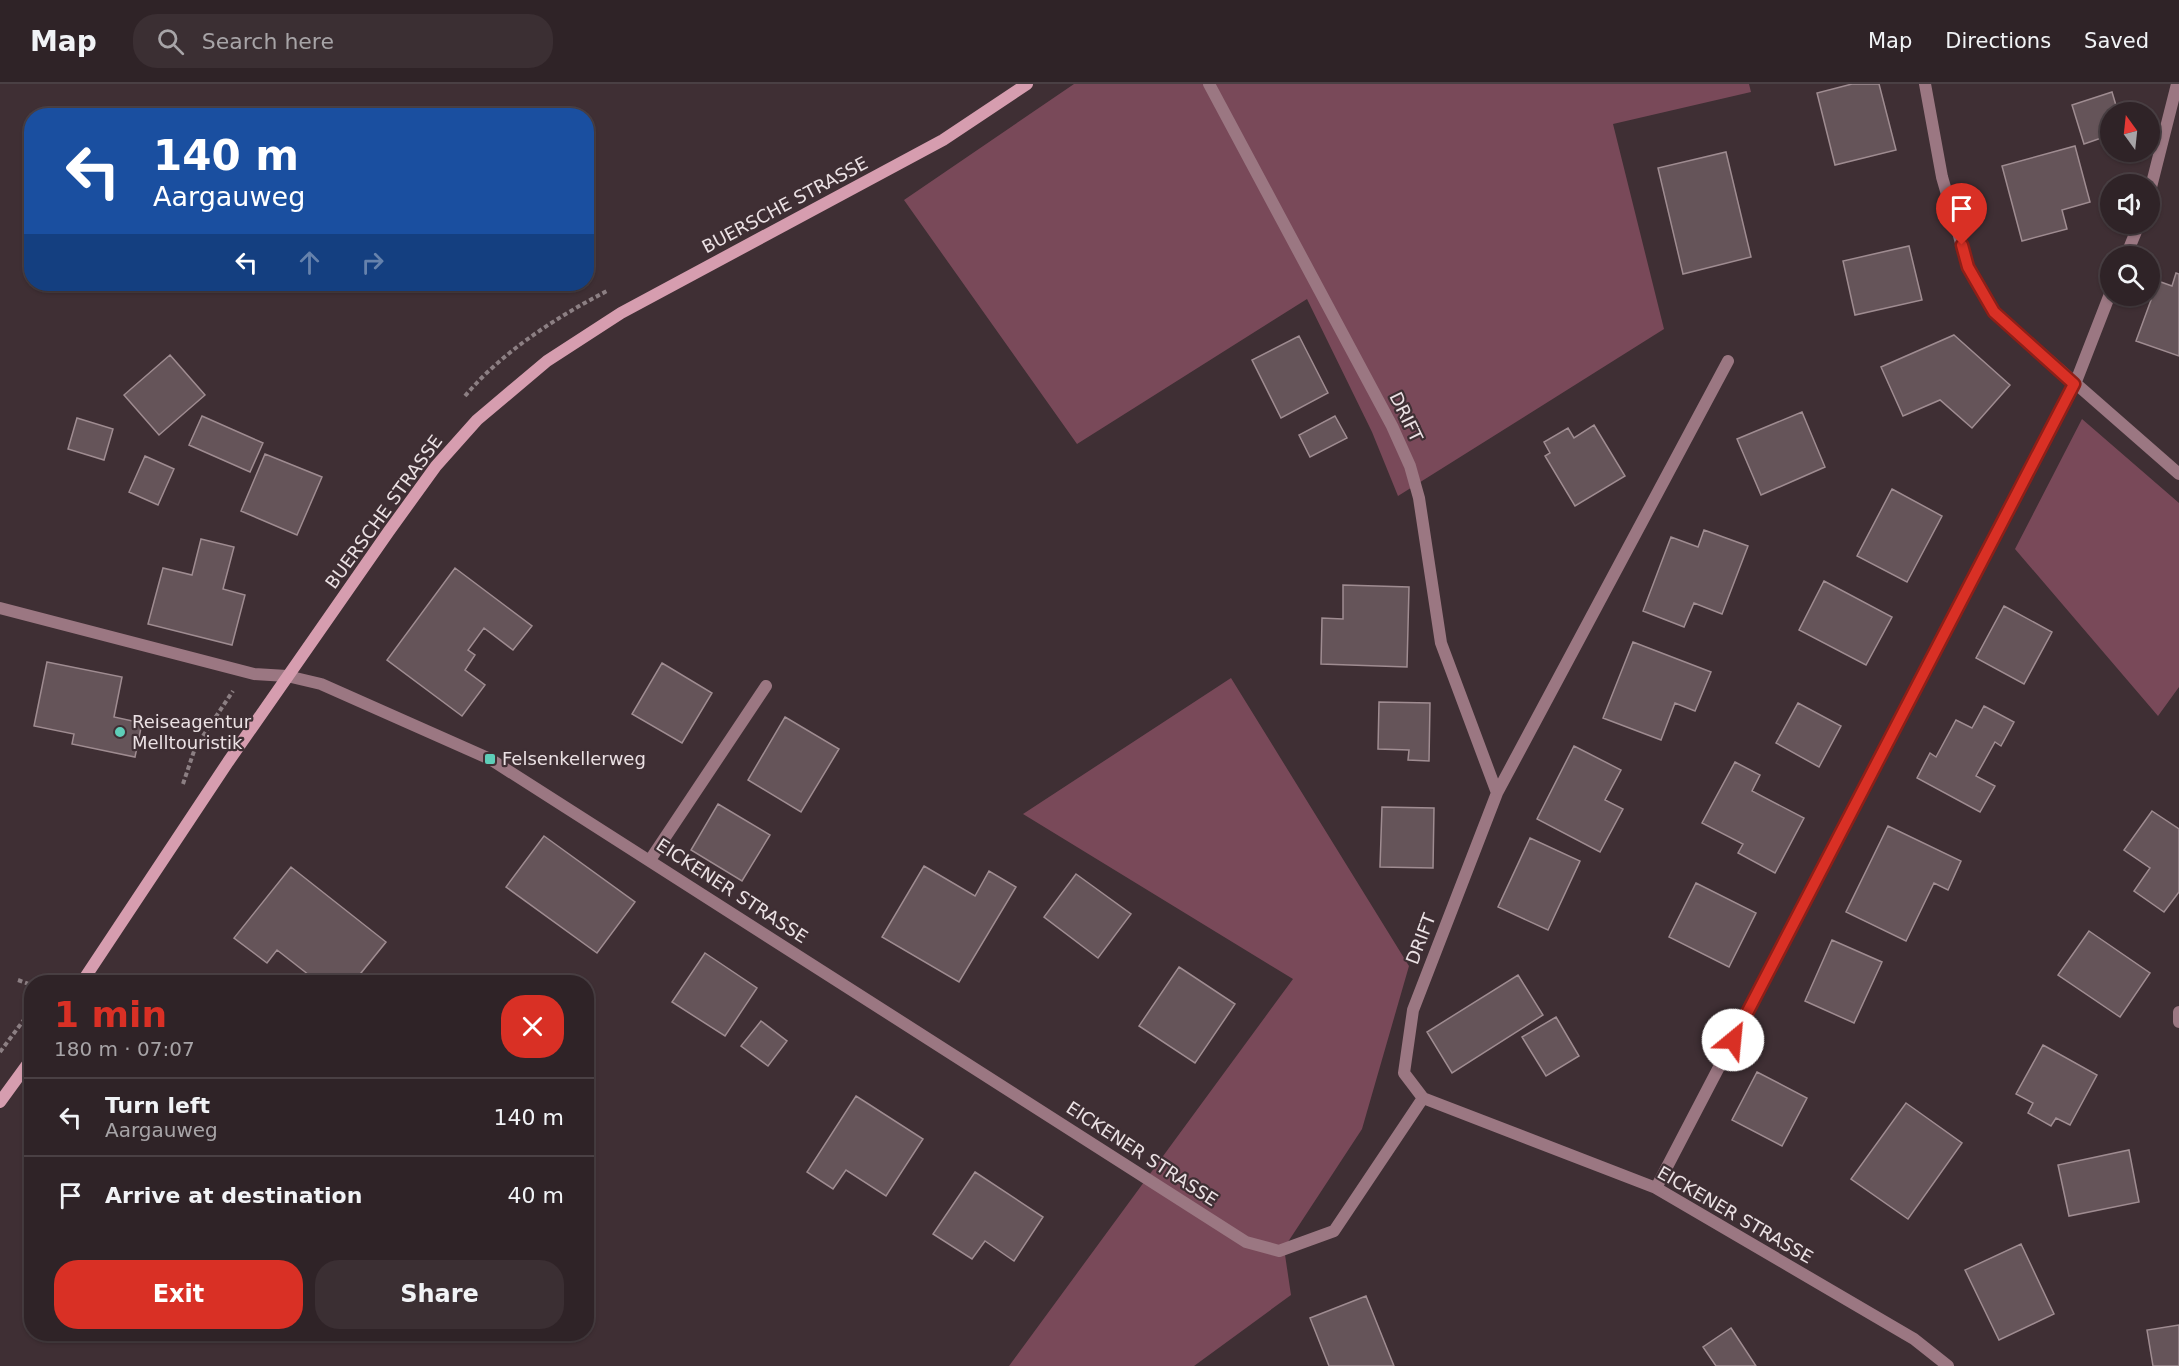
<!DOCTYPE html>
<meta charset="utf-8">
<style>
:root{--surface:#2f2327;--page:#3b2f33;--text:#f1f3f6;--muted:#a7a4a7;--line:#4a4044;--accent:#d93025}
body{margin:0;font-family:"DejaVu Sans",sans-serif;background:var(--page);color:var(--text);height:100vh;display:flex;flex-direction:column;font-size:22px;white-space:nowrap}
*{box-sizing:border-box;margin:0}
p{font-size:20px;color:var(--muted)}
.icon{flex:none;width:33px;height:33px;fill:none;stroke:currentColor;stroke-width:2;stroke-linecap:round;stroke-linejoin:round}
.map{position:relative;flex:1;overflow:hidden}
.details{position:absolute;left:24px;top:891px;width:570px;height:366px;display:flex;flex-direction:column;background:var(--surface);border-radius:24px;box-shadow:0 2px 4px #0004,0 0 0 2px var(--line)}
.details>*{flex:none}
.guide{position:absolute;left:24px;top:24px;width:570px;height:183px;border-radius:24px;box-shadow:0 2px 4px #0004,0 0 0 2px var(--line);background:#1a4fa0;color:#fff;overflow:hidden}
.needle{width:39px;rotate:345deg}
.tools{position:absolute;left:2100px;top:18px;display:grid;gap:12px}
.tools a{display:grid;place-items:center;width:60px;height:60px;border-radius:50%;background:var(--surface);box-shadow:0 2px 4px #0004,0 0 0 2px var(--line);font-size:30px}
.pin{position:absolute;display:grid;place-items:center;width:51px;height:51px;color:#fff;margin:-62px -26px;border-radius:50% 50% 50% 0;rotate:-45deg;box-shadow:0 0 6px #0007}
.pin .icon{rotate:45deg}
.me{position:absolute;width:66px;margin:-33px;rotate:28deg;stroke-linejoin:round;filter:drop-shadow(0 0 4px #0008)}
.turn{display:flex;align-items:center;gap:21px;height:126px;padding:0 30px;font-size:27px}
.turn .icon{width:78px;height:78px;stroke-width:2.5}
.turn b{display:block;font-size:42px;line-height:51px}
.lanes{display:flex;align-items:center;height:57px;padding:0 30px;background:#0003;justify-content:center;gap:30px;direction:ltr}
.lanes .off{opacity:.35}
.round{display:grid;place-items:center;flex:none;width:63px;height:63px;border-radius:24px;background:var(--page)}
.headline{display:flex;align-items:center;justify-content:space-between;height:102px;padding:0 30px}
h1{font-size:36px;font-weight:700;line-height:45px;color:var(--accent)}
.button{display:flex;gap:12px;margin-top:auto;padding:12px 30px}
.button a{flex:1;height:69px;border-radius:24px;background:var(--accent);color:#fff;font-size:24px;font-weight:700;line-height:69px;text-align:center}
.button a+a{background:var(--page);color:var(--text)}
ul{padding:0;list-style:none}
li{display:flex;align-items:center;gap:18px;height:78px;padding:0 30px;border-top:2px solid var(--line)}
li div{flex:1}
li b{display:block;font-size:22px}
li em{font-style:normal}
header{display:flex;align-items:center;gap:36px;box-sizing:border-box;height:84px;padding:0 30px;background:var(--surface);border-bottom:2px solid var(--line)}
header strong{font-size:28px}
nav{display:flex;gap:33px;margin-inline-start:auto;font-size:21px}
.search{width:420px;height:54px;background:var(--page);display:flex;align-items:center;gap:15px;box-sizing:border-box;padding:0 21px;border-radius:24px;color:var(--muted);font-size:22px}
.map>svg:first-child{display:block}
.green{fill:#794959}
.building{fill:#655459;stroke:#9f8c91;stroke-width:1.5}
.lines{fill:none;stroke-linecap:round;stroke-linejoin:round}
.path{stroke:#8c7f83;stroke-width:4;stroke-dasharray:4.5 3;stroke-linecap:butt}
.service{stroke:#9b7782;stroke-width:12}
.minor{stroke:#9b7782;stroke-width:12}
.secondary{stroke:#d69daf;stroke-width:12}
.route-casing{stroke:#8d1f18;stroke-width:15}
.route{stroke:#d93025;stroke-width:10}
.poi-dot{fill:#5eceb8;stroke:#3f2f34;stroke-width:2}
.labels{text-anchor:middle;stroke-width:4.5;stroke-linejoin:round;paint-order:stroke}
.street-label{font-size:18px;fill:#ebe1e4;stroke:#3f2f34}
.poi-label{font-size:18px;fill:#ebe1e4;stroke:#3f2f34;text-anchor:start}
</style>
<header>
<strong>Map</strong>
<div class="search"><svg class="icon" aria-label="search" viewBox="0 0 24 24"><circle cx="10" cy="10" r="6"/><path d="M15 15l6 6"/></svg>Search here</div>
<nav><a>Map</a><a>Directions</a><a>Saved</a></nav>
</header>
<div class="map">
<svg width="2179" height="1282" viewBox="0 0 2179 1282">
<rect width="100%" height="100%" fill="#3f2f34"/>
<!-- green -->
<path class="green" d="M1074 0H1749L1751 8 1613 40 1664 245 1398 412 1372 348 1307 215 1077 360 904 116Z
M2082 335 2179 419V603L2158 632 2015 465Z
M1231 594 1409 882 1362 1045 1284 1164 1291 1211 1194 1282H1009L1293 895 1023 730Z"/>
<!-- building -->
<path class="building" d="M1852 0H1879L1896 66 1835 81 1817 9Z
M2112 8 2118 28H2110V51L2084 60 2072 21Z
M2075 62 2090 118 2062 126 2067 145 2022 157 2002 82Z
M1726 68 1751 173 1683 190 1658 84Z
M1909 162 1922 216 1855 231 1843 177Z
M2176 189 2179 190V272L2136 257 2158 197 2172 202Z
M1954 251 2010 301 1972 344 1940 316 1903 332 1881 283Z
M1299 252 1328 309 1281 334 1252 276Z
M170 271 205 311 159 351 124 311Z
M1802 328 1825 383 1761 411 1737 355Z
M202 332 263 359 250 388 189 361Z
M1335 332 1347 354 1310 373 1299 351Z
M77 334 113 345 104 376 68 365Z
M1594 341 1625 392 1575 422 1545 372 1550 369 1544 358 1568 344 1574 354Z
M265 370 322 393 297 451 241 427Z
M145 372 174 385 158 421 129 408Z
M1892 405 1942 432 1907 498 1857 472Z
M1704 446 1748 462 1722 530 1694 519 1684 543 1643 527 1671 453 1698 463Z
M201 455 234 463 223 505 245 511 232 561 148 540 163 484 192 491Z
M455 484 532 542 513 566 484 544 468 566 475 571 465 586 485 601 462 632 387 576Z
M1824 497 1892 533 1866 581 1799 546Z
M1343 501 1409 503 1407 583 1321 580 1322 534 1343 535Z
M2004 522 2052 548 2024 600 1976 574Z
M1633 558 1711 588 1695 627 1675 619 1661 656 1603 634Z
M47 578 122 593 114 633 142 639 135 673 72 660 74 650 34 642Z
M662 579 712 609 682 659 632 630Z
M1379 618 1430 619 1429 677 1408 676 1409 666 1378 665Z
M1798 619 1841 642 1819 683 1776 659Z
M1984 622 2014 638 2001 662 1995 658 1976 692 1995 702 1980 728 1917 694 1930 669 1936 673 1956 636 1972 644Z
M785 633 839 665 801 728 748 696Z
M1574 662 1621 686 1605 716 1623 725 1600 768 1537 735Z
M1735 678 1760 691 1752 707 1804 734 1775 789 1738 769 1743 760 1702 739Z
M718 720 770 751 742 797 691 766Z
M1382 723 1434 724 1433 784 1380 783Z
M2152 727 2179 745V808L2164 828 2134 807 2150 784 2124 766Z
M1888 742 1961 777 1948 806 1934 799 1906 857 1846 828Z
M544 752 635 818 597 869 506 803Z
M1530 754 1580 777 1548 846 1498 823Z
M924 782 975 812 989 787 1016 803 959 898 882 853Z
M291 783 386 858 357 894 362 898H318L277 866 267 879 234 854Z
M1076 790 1131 830 1098 874 1044 833Z
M1696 799 1756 829 1729 883 1669 853Z
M2089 847 2150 889 2120 933 2058 891Z
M1832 856 1882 878 1854 939 1805 917Z
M705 869 757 904 725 952 672 918Z
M1179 883 1235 920 1195 979 1139 942Z
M1518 891 1543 931 1452 989 1427 948Z
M1556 933 1579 972 1546 992 1522 953Z
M761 937 787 957 768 982 741 962Z
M2043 961 2097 991 2070 1041 2056 1034 2051 1042 2028 1029 2033 1019 2016 1010Z
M1757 988 1807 1014 1782 1062 1732 1036Z
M856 1012 923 1055 886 1112 846 1086 833 1105 807 1088Z
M1906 1019 1962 1059 1908 1135 1851 1095Z
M2129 1066 2139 1118 2069 1132 2058 1081Z
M975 1088 1043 1133 1014 1177 985 1157 972 1175 933 1150Z
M2021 1160 2054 1230 1999 1256 1965 1186Z
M1366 1212 1394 1282H1329L1310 1234Z
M2179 1241V1282H2153L2147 1246Z
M1731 1244 1756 1282H1716L1703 1263Z"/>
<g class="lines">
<!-- path -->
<path class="path" d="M465 312C502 268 555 234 607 207
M183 700 195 664 233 607
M18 896 32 901
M0 968 32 925"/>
<!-- service -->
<path class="service" d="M650 776 766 602"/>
<!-- minor -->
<path class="minor" d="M1209 0 1392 342 1410 382 1419 414 1441 559 1497 709
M1925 0 1942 93 1968 183 1994 228 2179 390
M2150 107 2177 0
M2126 172 2139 140
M0 524 254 590 287 592 321 600 490 675 1246 1158 1279 1167 1334 1147 1423 1014 1656 1104 1914 1255 1948 1282
M2179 928V938
M1423 1014 1404 989 1413 926 1497 709 1728 277
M1656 1104 2075 300 2110 210"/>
<!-- secondary -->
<path class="secondary" d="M82 898 228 678 389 447 436 382 477 336 547 277 621 229 943 56 1027 0
M0 1018 32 974"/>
</g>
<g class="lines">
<defs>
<path id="route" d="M1733 956 2074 300 1994 228 1968 183 1962 161"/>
</defs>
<!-- route casing -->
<use href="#route" class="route-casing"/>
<!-- route -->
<use href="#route" class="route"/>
</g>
<!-- markers -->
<g class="poi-dot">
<circle cx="120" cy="648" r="6"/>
<rect x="484" y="669" width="12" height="12" rx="3"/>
</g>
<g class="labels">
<!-- street labels -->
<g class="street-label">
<text transform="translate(785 121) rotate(-28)" y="6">BUERSCHE STRASSE</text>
<text transform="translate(1406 333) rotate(64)" y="6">DRIFT</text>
<text transform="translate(384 428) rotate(-54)" y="6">BUERSCHE STRASSE</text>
<text transform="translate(732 807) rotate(33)" y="6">EICKENER STRASSE</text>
<text transform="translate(1421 855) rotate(-69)" y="6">DRIFT</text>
<text transform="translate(1142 1070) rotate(33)" y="6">EICKENER STRASSE</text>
<text transform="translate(1735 1131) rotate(30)" y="6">EICKENER STRASSE</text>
</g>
<!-- poi labels -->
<g class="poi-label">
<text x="132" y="644">Reiseagentur<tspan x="132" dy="21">Melltouristik</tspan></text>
<text x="502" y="681">Felsenkellerweg</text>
</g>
</g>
</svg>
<div class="tools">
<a><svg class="needle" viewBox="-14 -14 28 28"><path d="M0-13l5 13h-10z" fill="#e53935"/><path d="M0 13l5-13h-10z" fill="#a7a4a7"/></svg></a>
<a><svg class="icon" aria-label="sound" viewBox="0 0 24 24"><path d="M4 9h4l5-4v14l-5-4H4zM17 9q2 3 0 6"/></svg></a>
<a><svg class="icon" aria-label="search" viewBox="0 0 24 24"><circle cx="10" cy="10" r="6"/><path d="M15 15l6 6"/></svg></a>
</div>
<div class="pin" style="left:1962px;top:161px;background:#d93025"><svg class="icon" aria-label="arrive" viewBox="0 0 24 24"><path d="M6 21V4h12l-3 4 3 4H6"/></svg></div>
<svg class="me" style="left:1733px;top:956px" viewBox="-20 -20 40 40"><circle r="19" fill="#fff"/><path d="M0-13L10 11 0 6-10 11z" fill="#d93025"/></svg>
<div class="guide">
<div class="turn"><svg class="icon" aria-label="left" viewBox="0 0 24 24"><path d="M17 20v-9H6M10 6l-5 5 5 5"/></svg><div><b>140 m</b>Aargauweg</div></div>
<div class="lanes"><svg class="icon" aria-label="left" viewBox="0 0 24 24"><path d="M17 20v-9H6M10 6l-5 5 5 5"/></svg><svg class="icon off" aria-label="ahead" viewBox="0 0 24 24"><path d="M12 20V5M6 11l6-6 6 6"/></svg><svg class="icon off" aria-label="right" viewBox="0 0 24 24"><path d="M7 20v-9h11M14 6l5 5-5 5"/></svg></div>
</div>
<section class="details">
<div class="headline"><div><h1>1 min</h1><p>180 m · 07:07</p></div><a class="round" style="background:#d93025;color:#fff"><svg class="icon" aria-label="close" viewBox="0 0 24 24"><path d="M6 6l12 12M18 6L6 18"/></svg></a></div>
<ul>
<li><svg class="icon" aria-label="left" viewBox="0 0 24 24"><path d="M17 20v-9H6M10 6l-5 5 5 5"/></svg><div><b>Turn left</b><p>Aargauweg</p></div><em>140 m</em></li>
<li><svg class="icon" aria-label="arrive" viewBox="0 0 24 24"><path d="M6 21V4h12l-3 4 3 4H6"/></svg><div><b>Arrive at destination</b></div><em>40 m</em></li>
</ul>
<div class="button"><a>Exit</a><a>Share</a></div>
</section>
</div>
